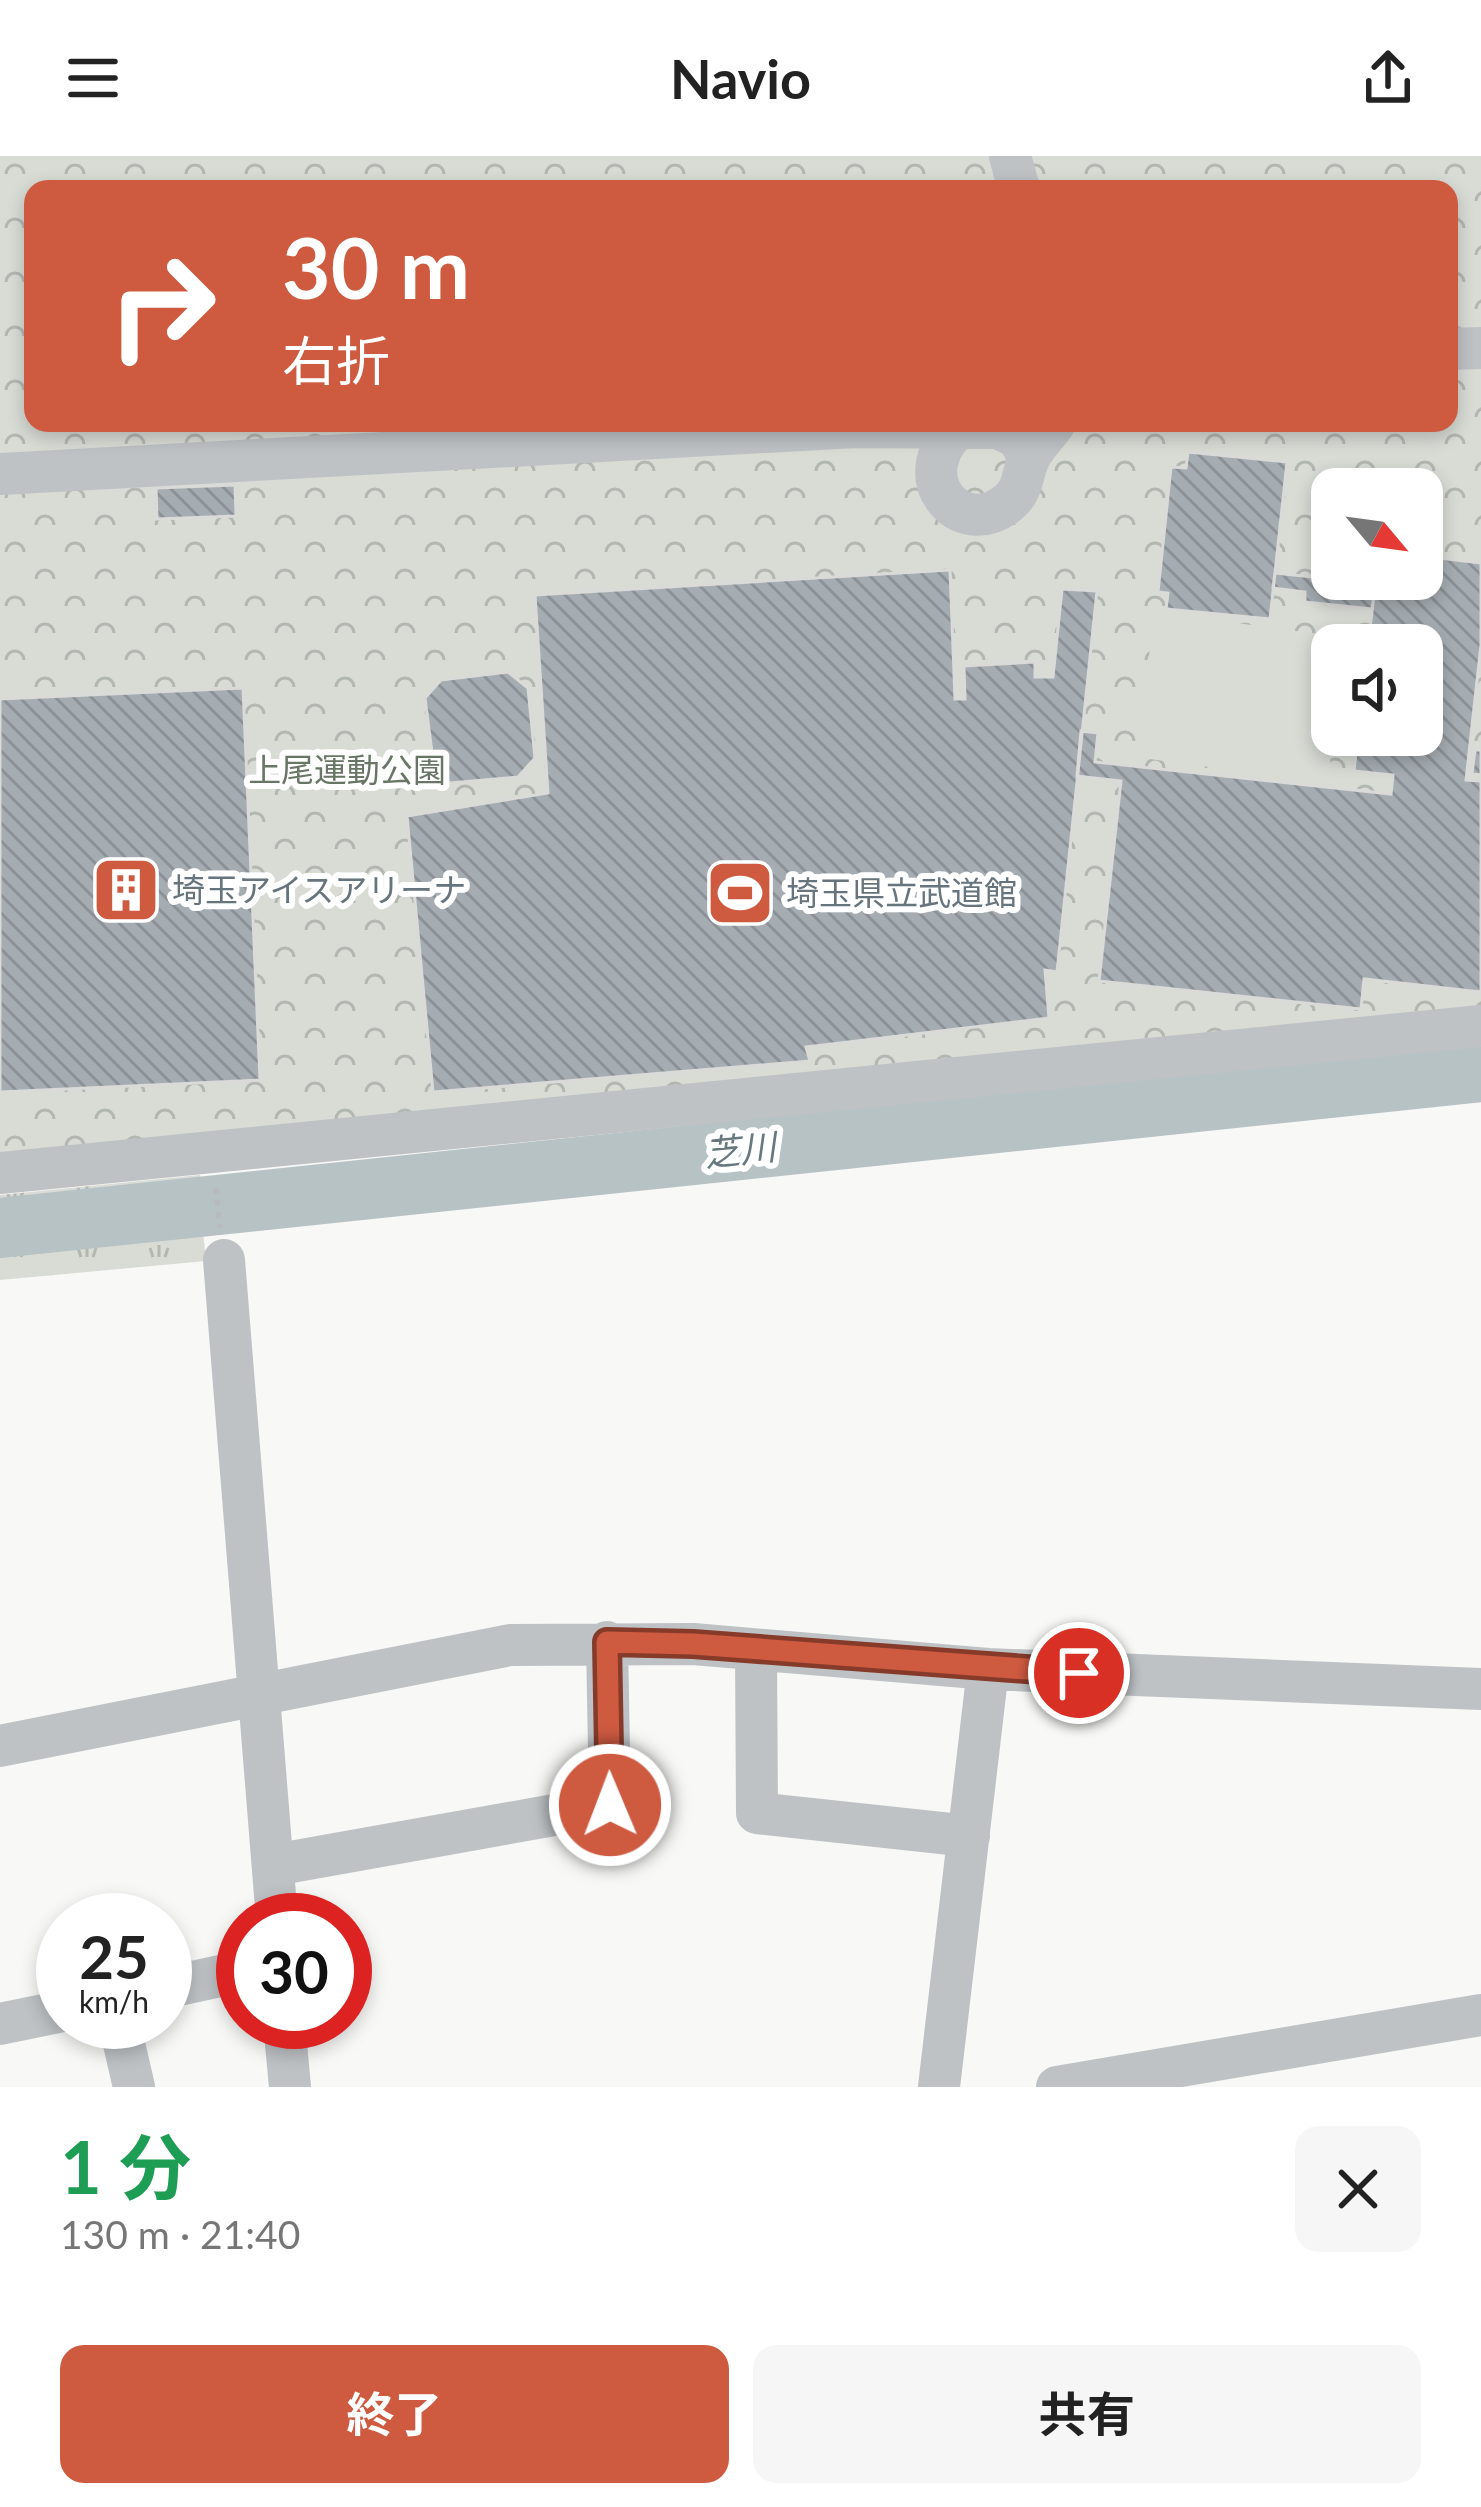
<!DOCTYPE html>
<html lang="ja">
<meta charset="utf-8">
<style>
:root{--surface:#fff;--page:#f6f6f6;--text:#222;--muted:#767676;--accent:#ce5a40}
body{margin:0;font-family:Lato,"Noto Sans JP",sans-serif;background:var(--page);color:var(--text);height:100vh;display:flex;flex-direction:column;font-size:45px;white-space:nowrap}
*{box-sizing:border-box;margin:0}
p{font-size:39px;color:var(--muted)}
.icon{flex:none;width:66px;height:66px;fill:none;stroke:currentColor;stroke-width:2;stroke-linecap:round;stroke-linejoin:round}
.map{position:relative;height:1931px;overflow:hidden}
.sheet{display:flex;flex-direction:column;background:var(--surface);flex:1}
.sheet>*{flex:none}
.hud{position:absolute;left:24px;top:24px;width:1434px;height:252px;border-radius:24px;box-shadow:0 6px 18px #0003;background:#ce5a40;color:#fff;overflow:hidden}
.needle{width:78px;rotate:119deg}
.tools{position:absolute;left:1311px;top:312px;display:grid;gap:24px}
.tools a{display:grid;place-items:center;width:132px;height:132px;border-radius:24px;background:var(--surface);box-shadow:0 6px 18px #0003;font-size:60px}
.speed{position:absolute;left:36px;top:1737px;display:flex;gap:24px;font-size:60px;font-weight:700;text-align:center}
.speed>*{display:grid;place-content:center;width:156px;height:156px;border-radius:50%;background:var(--surface);box-shadow:0 6px 18px #0003;line-height:1}
.speed small{font-size:30px;font-weight:400}
.speed .limit{border:18px solid #d22;background:#fff;color:#111}
.pin{position:absolute;display:grid;place-items:center;width:102px;height:102px;color:#fff;margin:-51px;border:6px solid #fff;border-radius:50%;box-shadow:0 3px 12px #0007}
.me{position:absolute;width:132px;margin:-66px;rotate:359deg;stroke-linejoin:round;filter:drop-shadow(0 0 9px #0008)}
.turn{display:flex;align-items:center;gap:42px;height:252px;padding:0 60px;font-size:54px}
.turn .icon{width:156px;height:156px;stroke-width:2.5}
.turn b{display:block;font-size:84px;line-height:102px}
.round{display:grid;place-items:center;flex:none;width:126px;height:126px;border-radius:24px;background:var(--page)}
.head{display:flex;align-items:center;justify-content:space-between;height:204px;padding:0 60px}
h1{font-size:72px;font-weight:700;line-height:90px;color:#1e9e55}
.primary-button{display:flex;gap:24px;margin-top:auto;padding:24px 60px}
.primary-button a{flex:1;height:138px;border-radius:24px;background:var(--accent);color:#fff;font-size:48px;font-weight:700;line-height:138px;text-align:center}
.primary-button a+a{background:var(--page);color:var(--text)}
header{display:flex;justify-content:space-between;align-items:center;height:156px;padding:0 60px;background:var(--surface);font-size:54px;font-weight:700}
.map>svg:first-child{display:block}
.grass{fill:url(#grass-tufts)}
.park{fill:url(#park-crowns);fill-rule:evenodd}
.garden{fill:#d8dcd5}
.lines{fill:none;stroke-linecap:round;stroke-linejoin:round}
.river{stroke:#b7c2c5;stroke-width:60}
.building{fill:url(#building-back-hatch);stroke:#dadad8;stroke-width:3}
.path{stroke:#b8bbbe;stroke-width:6;stroke-dasharray:6 6;stroke-linecap:butt}
.minor{stroke:#bec2c5;stroke-width:42}
.route-casing{stroke:#863a2a;stroke-width:30}
.route{stroke:#ce5a40;stroke-width:21}
.labels{text-anchor:middle;stroke-width:12;stroke-linejoin:round;paint-order:stroke}
.park-label{font-size:33px;fill:#687665;stroke:#fff}
.poi-label{font-size:33px;fill:#66747d;stroke:#fff;text-anchor:start}
.water-label{font-size:36px;font-style:italic;fill:#67797f;stroke:#fff}
</style>
<header><svg class="icon" aria-label="menu" viewBox="0 0 24 24"><path d="M4 6h16M4 12h16M4 18h16"/></svg>Navio<svg class="icon" aria-label="share" viewBox="0 0 24 24"><path d="M12 15V3M7 8l5-5 5 5M5 13v7h14v-7"/></svg></header>
<div class="map">
<svg width="1481" height="1931" viewBox="0 0 1481 1931">
<defs>
<pattern id="grass-tufts" width="24" height="20" patternUnits="userSpaceOnUse" patternTransform="scale(3)"><rect width="24" height="20" fill="#d8dcd5"/><path d="M3 7l-1-3M5 7V3M7 7l1-3M15 17l-1-3M17 17v-4M19 17l1-3" fill="none" stroke="#b3b7b2"/></pattern>
<pattern id="park-crowns" width="20" height="18" patternUnits="userSpaceOnUse" patternTransform="scale(3)"><rect width="20" height="18" fill="#d8dcd5"/><path d="M2 6a3 3 0 1 1 6 0M12 15a3 3 0 1 1 6 0" fill="none" stroke="#b3b7b2"/></pattern>
<pattern id="building-back-hatch" width="6" height="6" patternUnits="userSpaceOnUse" patternTransform="scale(3)"><rect width="6" height="6" fill="#a6adb2"/><path d="M-1 5l2 2M0 0l6 6M5-1l2 2" fill="none" stroke="#8b9196"/></pattern>
</defs>
<rect width="100%" height="100%" fill="#f8f8f6"/>
<!-- grass -->
<path class="grass" d="M200 1019 204 1045 0 1065V1039Z
M201 1056 206 1105 0 1124V1077Z"/>
<!-- park -->
<path class="park" d="M0 0H1481V850L0 997ZM33 33H1449V267H33ZM1332 333H1422V423H1332ZM1332 489H1422V579H1332Z"/>
<!-- garden -->
<path class="garden" d="M1155 456 1347 482 1346 489H1332L1334 579 1327 627 1135 601Z"/>
<g class="lines">
<!-- river -->
<path class="river" d="M0 1072 1481 916"/>
</g>
<!-- building -->
<path class="building" d="M1188 296 1287 306 1270 463 1166 453 1168 437 1158 436 1171 311 1186 312Z
M235 329 236 360 157 363 156 332Z
M1422 400 1481 407V489L1466 624 1481 625V836L1364 823 1361 853 1099 825 1121 625 1077 620 1081 575 1098 577 1095 606 1391 638 1393 619 1354 615 1358 579H1422V489H1368L1376 423H1422Z
M950 414 955 543H965L964 510 1035 506V521H1053L1062 433 1097 435 1057 816 1045 814 1049 862 806 891 810 905 433 936 407 660 548 637 535 439Z
M1275 417 1340 424 1339 435 1374 438 1372 453 1305 446V436L1273 432Z
M508 516 528 532 535 602 518 621 450 627 434 612 425 542 441 524Z
M243 532 260 924 0 936V543Z
M1475 594H1481V619L1472 618Z"/>
<g class="lines">
<!-- path -->
<path class="path" d="M216 1032 220 1072"/>
<!-- minor -->
<path class="minor" d="M1010 0 1019 33
M1449 193 1481 192
M964 267C900 317 960 388 1009 346 1026 332 1021 313 1032 297 1039 286 1048 277 1055 267
M0 318 856 271 998 272 1017 281 1029 301
M0 1017 1481 870
M224 1104 277 1764
M756 1494 757 1657 969 1680
M0 1590 510 1489 693 1488 988 1513 1481 1533
M274 1709 610 1649 607 1486
M165 1832 243 1815
M119 1866 134 1931
M284 1866 290 1931
M0 1868 63 1855
M939 1931 988 1513
M1057 1931 1481 1859"/>
</g>
<g class="lines">
<defs>
<path id="route" d="M610 1649 607 1486 693 1488 1079 1517"/>
</defs>
<!-- route casing -->
<use href="#route" class="route-casing"/>
<!-- route -->
<use href="#route" class="route"/>
</g>
<!-- icons -->
<defs>
<symbol id="building-square" viewBox="-11 -11 22 22"><rect x="-9" y="-9" width="18" height="18" rx="4" fill="#ce5a40" stroke="#fff"/><path d="M-4-6H4V6H1V3H-1V6H-4ZM-2.5-4.3h1.7v1.8h-1.7ZM.8-4.3h1.7v1.8H.8ZM-2.5-1h1.7V.8h-1.7ZM.8-1h1.7V.8H.8Z" fill="#fff"/></symbol>
<symbol id="stadium-square" viewBox="-11 -11 22 22"><rect x="-9" y="-9" width="18" height="18" rx="4" fill="#ce5a40" stroke="#fff"/><path d="M0-5a6.5 5 0 1 0 0 10a6.5 5 0 1 0 0-10ZM-3.5-1.8h7v3.6h-7Z" fill="#fff"/></symbol>
</defs>
<g fill-rule="evenodd">
<use href="#building-square" x="88" y="696" width="76" height="76"/>
<use href="#stadium-square" x="702" y="699" width="76" height="76"/>
</g>
<g class="labels">
<!-- park labels -->
<g class="park-label">
<text x="347" y="626">上尾運動公園</text>
</g>
<!-- poi labels -->
<g class="poi-label">
<text x="172" y="746">埼玉アイスアリーナ</text>
<text x="786" y="749">埼玉県立武道館</text>
</g>
<!-- water labels -->
<g class="water-label">
<text transform="translate(740 994) rotate(-6)" y="13">芝川</text>
</g>
</g>
</svg>
<div class="tools">
<a><svg class="needle" viewBox="-14 -14 28 28"><path d="M0-13l5 13h-10z" fill="#e53935"/><path d="M0 13l5-13h-10z" fill="#767676"/></svg></a>
<a><svg class="icon" aria-label="sound" viewBox="0 0 24 24"><path d="M4 9h4l5-4v14l-5-4H4zM17 9q2 3 0 6"/></svg></a>
</div>
<div class="speed"><div>25<small>km/h</small></div><div class="limit">30</div></div>
<div class="pin" style="left:1079px;top:1517px;background:#d93025"><svg class="icon" aria-label="arrive" viewBox="0 0 24 24"><path d="M6 21V4h12l-3 4 3 4H6"/></svg></div>
<svg class="me" style="left:610px;top:1649px" viewBox="-20 -20 40 40"><circle r="17" fill="#ce5a40" stroke="#fff" stroke-width="3"/><path d="M0-11L8 9 0 5-8 9z" fill="#fff"/></svg>
<div class="hud">
<div class="turn"><svg class="icon" aria-label="right" viewBox="0 0 24 24"><path d="M7 20v-9h11M14 6l5 5-5 5"/></svg><div><b>30 m</b>右折</div></div>
</div>
</div>
<section class="sheet">
<div class="head"><div><h1>1 分</h1><p>130 m · 21:40</p></div><a class="round"><svg class="icon" aria-label="close" viewBox="0 0 24 24"><path d="M6 6l12 12M18 6L6 18"/></svg></a></div>
<div class="primary-button"><a>終了</a><a>共有</a></div>
</section>
